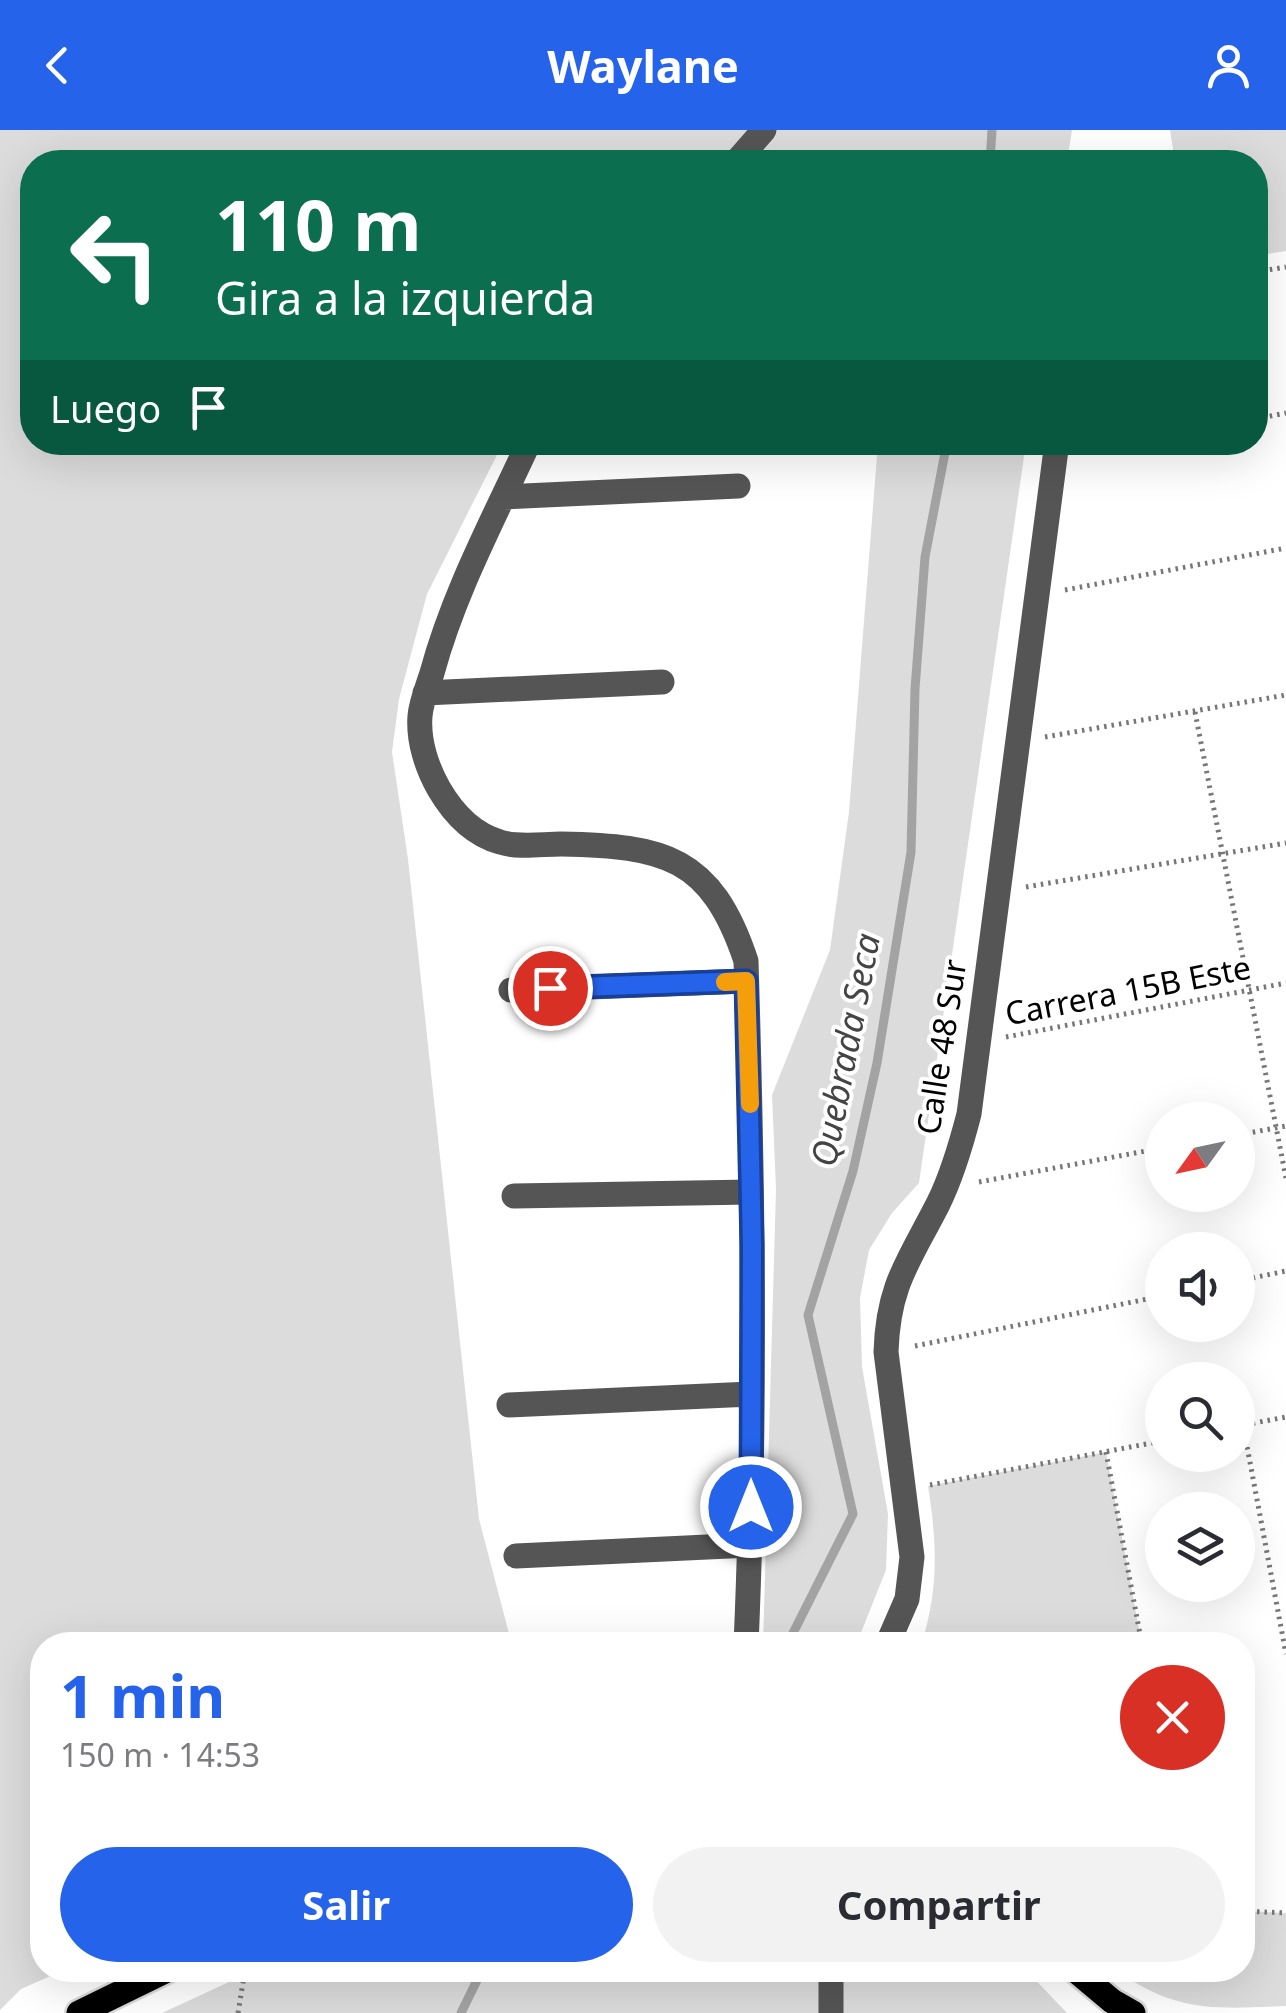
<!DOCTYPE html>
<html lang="es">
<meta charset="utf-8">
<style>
:root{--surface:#fff;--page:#f2f2f3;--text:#2b2b33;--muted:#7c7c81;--accent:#2563eb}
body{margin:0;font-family:"Noto Sans",sans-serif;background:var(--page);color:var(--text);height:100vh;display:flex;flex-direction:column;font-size:38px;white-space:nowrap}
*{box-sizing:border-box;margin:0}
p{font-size:32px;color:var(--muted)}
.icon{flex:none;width:55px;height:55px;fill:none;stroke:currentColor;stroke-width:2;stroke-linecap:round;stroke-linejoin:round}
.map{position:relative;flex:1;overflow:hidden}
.sheet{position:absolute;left:30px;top:1502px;width:1225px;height:350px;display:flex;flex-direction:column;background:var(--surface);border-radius:40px;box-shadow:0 10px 40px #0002}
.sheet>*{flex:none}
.top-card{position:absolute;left:20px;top:20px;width:1248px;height:305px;border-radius:40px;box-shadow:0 10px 40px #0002;background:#0b6e4f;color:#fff;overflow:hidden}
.needle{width:65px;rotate:237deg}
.buttons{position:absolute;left:1145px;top:972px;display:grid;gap:20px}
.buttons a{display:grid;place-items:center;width:110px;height:110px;border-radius:50%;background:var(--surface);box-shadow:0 10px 40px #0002;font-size:50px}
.pin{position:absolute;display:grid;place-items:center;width:85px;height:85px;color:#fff;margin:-42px;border:5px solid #fff;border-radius:50%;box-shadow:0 2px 10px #0007}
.me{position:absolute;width:110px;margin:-55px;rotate:0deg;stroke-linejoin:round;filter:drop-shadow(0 0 8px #0008)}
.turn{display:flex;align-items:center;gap:35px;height:210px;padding:0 30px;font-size:45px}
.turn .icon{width:130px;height:130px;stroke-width:2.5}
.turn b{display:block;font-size:70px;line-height:85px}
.then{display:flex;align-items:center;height:95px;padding:0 30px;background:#0003;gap:20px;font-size:38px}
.round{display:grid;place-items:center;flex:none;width:105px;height:105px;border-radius:52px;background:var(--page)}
.head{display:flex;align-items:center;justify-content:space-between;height:170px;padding:0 30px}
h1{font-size:60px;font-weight:700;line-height:75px;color:var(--accent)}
.primary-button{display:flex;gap:20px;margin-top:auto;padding:20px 30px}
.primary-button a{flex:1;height:115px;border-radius:60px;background:var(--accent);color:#fff;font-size:40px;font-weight:700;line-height:115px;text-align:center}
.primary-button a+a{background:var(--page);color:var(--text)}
header{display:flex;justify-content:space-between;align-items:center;height:130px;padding:0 30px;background:var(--accent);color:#fff;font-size:45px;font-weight:700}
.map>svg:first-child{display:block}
.green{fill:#dcdcdc}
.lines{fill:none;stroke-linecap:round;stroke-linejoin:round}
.stream{stroke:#a3a3a3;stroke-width:9}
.major-casing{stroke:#dbdbdb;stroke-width:30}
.path{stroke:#777;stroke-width:5;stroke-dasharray:2.5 5;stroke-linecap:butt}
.minor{stroke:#555;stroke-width:25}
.major{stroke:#000;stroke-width:25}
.route-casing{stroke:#184099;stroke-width:25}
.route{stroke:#2563eb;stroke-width:18}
.slow{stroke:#f59e0b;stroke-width:18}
.labels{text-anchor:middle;stroke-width:8;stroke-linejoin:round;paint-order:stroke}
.street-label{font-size:32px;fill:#000;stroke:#fff}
.water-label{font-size:35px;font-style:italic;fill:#444;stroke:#fff}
</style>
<header><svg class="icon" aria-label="back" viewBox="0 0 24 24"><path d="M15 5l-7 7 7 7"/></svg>Waylane<svg class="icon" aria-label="person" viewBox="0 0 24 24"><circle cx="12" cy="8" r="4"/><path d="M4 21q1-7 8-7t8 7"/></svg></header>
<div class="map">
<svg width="1286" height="1883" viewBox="0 0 1286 1883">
<rect width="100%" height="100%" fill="#fff"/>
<!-- green -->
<path class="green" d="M0 0H1072L1067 32H32V312L503 313 427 464 399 569 392 622 408 729 479 1389 512 1515H42V1840H64L21 1859 0 1880Z
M1170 0H1286V121L1255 126V32H1175Z
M878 313H1026L919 1053 892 1083 869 1120 860 1168 862 1237 888 1384 886 1440 856 1515H763L776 1059 772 965 830 820 849 682Z
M1106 1322 1142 1515H921C939 1460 937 1412 928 1356Z
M1243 1781 1286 1783V1876C1217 1879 1175 1883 1116 1840H1242Z
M255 1840H1026L1067 1883H162Z"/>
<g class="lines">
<!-- stream -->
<path class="stream" d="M990 32 992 0
M787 1515 853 1384 808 1185 853 1041 877 933 911 722 915 559 925 427 947 312
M461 1883 482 1840"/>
<defs>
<path id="major" d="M1075 1840 1112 1871 1133 1883
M79 1883 167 1840"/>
</defs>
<!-- major casing -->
<use href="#major" class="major-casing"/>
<!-- path -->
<path class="path" d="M1255 142 1286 137
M1255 289 1286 283
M1084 320 1139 312
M1065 460 1286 418
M1195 582 1286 1048
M1045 607 1286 565
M1026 757 1286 713
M1006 907 1286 853
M1238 1005 1286 996
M979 1052 1162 1018
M1238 1151 1286 1141
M915 1216 1162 1166
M1243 1295 1286 1524
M1238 1296 1286 1287
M1106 1322 1142 1515
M930 1355 1162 1311
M1242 1781 1286 1783
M238 1883 245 1840"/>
<!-- minor -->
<path class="minor" d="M736 32 764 0
M529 312C494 388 454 462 432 543 428 556 421 572 420 586 418 611 427 638 439 659 453 683 472 704 500 712 518 718 542 714 561 714 664 716 711 726 746 831 753 1059 756 1287 746 1515
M504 367 738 356
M425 563 662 552
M511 860 746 851
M514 1066 751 1062
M509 1275 751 1264
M516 1426 750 1415
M887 1515 907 1469 912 1427 886 1222C888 1155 909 1131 938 1074 952 1046 961 1015 969 984L1057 312
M831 1840V1883"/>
<!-- major -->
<use href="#major" class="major"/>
</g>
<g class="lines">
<defs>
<path id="route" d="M550 858 746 851 752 1115 751 1377"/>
</defs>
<!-- route casing -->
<use href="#route" class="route-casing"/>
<!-- route -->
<use href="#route" class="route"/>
<!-- slow -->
<path class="slow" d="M725 852 746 851 750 974"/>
</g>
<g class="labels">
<!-- street labels -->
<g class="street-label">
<text transform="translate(1128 861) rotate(-11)" y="11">Carrera 15B Este</text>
<text transform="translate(942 917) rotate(-81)" y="11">Calle 48 Sur</text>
</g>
<!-- water labels -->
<g class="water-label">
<text transform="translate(846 920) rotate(-79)" y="12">Quebrada Seca</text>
</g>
</g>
</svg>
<div class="buttons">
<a><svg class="needle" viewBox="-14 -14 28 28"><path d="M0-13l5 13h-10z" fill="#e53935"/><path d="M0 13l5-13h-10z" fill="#7c7c81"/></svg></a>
<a><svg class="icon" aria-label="sound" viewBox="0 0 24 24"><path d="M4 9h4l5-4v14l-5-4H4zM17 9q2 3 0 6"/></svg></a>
<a><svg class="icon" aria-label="search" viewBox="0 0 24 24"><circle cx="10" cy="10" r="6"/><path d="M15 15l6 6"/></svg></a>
<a><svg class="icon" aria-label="layers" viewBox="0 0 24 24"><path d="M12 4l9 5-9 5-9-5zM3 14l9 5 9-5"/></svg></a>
</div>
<div class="pin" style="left:550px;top:858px;background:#d93025"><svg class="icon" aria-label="arrive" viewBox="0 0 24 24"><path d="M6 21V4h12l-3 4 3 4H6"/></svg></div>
<svg class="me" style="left:751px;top:1377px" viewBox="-20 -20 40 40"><circle r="17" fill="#2563eb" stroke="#fff" stroke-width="3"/><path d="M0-11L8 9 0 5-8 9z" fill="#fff"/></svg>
<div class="top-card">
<div class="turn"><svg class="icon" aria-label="left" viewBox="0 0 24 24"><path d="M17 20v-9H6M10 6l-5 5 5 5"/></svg><div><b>110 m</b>Gira a la izquierda</div></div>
<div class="then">Luego<svg class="icon" aria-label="arrive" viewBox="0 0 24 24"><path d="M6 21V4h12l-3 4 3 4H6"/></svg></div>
</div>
<section class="sheet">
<div class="head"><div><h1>1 min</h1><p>150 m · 14:53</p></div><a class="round" style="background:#d93025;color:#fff"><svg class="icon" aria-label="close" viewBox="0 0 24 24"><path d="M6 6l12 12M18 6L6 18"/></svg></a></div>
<div class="primary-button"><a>Salir</a><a>Compartir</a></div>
</section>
</div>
